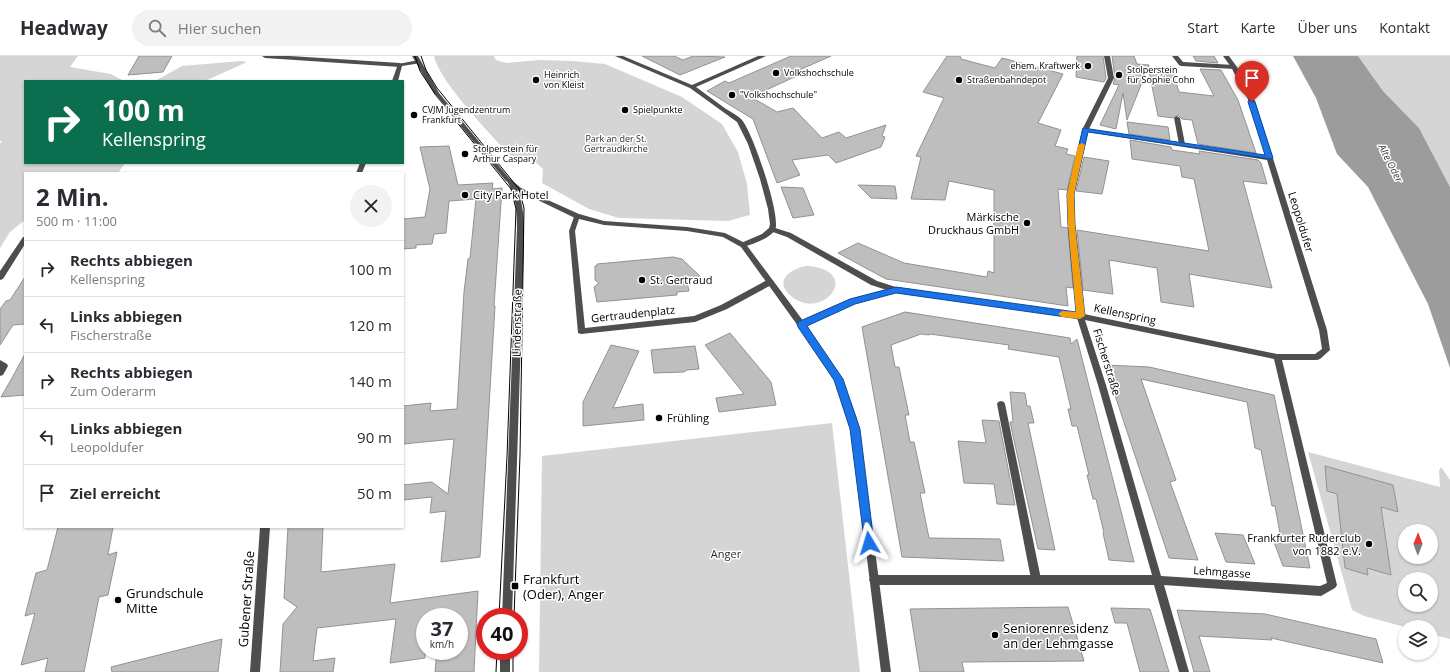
<!DOCTYPE html>
<html lang="de">
<meta charset="utf-8">
<style>
:root{--surface:#fff;--page:#f2f2f3;--text:#2b2b33;--muted:#7c7c81;--line:#e1e1e2}
body{margin:0;font-family:"Open Sans",sans-serif;background:var(--page);color:var(--text);height:100vh;display:flex;flex-direction:column;font-size:15px;white-space:nowrap}
*{box-sizing:border-box;margin:0}
p{font-size:13px;color:var(--muted)}
.icon{flex:none;width:22px;height:22px;fill:none;stroke:currentColor;stroke-width:2;stroke-linecap:round;stroke-linejoin:round}
.map{position:relative;flex:1;overflow:hidden}
.drawer{position:absolute;left:24px;top:116px;width:380px;height:356px;display:flex;flex-direction:column;background:var(--surface);border-radius:0px;box-shadow:0 1px 3px #0004}
.drawer>*{flex:none}
.guide{position:absolute;left:24px;top:24px;width:380px;height:84px;border-radius:0px;box-shadow:0 1px 3px #0004;background:#0b6e4f;color:#fff;overflow:hidden}
.needle{width:26px;rotate:1deg}
.buttons{position:absolute;left:1398px;top:468px;display:grid;gap:8px}
.buttons a{display:grid;place-items:center;width:40px;height:40px;border-radius:50%;background:var(--surface);box-shadow:0 1px 3px #0004;font-size:20px}
.speed{position:absolute;left:416px;top:552px;display:flex;gap:8px;font-size:20px;font-weight:700;text-align:center}
.speed>*{display:grid;place-content:center;width:52px;height:52px;border-radius:50%;background:var(--surface);box-shadow:0 1px 3px #0004;line-height:1}
.speed small{font-size:10px;font-weight:400}
.speed .limit{border:6px solid #d22;background:#fff;color:#111}
.pin{position:absolute;display:grid;place-items:center;width:34px;height:34px;color:#fff;margin:-41px -17px;border-radius:50% 50% 50% 0;rotate:-45deg;box-shadow:0 0 4px #0007}
.pin .icon{rotate:45deg}
.me{position:absolute;width:44px;margin:-22px;rotate:353deg;stroke-linejoin:round;filter:drop-shadow(0 0 3px #0008)}
.turn{display:flex;align-items:center;gap:14px;height:84px;padding:0 12px;font-size:18px}
.turn .icon{width:52px;height:52px;stroke-width:2.5}
.turn b{display:block;font-size:28px;line-height:34px}
.round{display:grid;place-items:center;flex:none;width:42px;height:42px;border-radius:21px;background:var(--page)}
.head{display:flex;align-items:center;justify-content:space-between;height:68px;padding:0 12px}
h1{font-size:24px;font-weight:700;line-height:30px}
ul{padding:0;list-style:none}
li{display:flex;align-items:center;gap:12px;height:56px;padding:0 12px;border-top:1px solid var(--line)}
li div{flex:1}
li b{display:block;font-size:15px}
li em{font-style:normal}
header{display:flex;align-items:center;gap:24px;box-sizing:border-box;height:56px;padding:0 20px;background:var(--surface);border-bottom:1px solid var(--line)}
header strong{font-size:19px}
nav{display:flex;gap:22px;margin-inline-start:auto;font-size:14px}
.search{width:280px;height:36px;background:var(--page);display:flex;align-items:center;gap:10px;box-sizing:border-box;padding:0 14px;border-radius:22px;color:var(--muted);font-size:15px}
.map>svg:first-child{display:block}
.green{fill:#d5d5d5;fill-rule:evenodd}
.water{fill:#9c9c9c}
.building{fill:#bebebe;stroke:#929292}
.lines{fill:none;stroke-linecap:round;stroke-linejoin:round}
.service{fill:#4e4e4e;fill-rule:evenodd}
.minor{fill:#4e4e4e;fill-rule:evenodd}
.tertiary{fill:#4e4e4e;fill-rule:evenodd}
.tram{stroke:#000;stroke-width:1}
.route{fill:#1a73e8;stroke:#114b97}
.slow{fill:#f59e0b}
.poi-dot{fill:#000;stroke:#fff;stroke-width:1.5}
.labels{text-anchor:middle;stroke-width:3;stroke-linejoin:round;paint-order:stroke}
.far-poi-label{font-size:9px;fill:#000;stroke:#fff;text-anchor:start}
.far-park-label{font-size:9px;fill:#2c2c2c;stroke:#fff}
.far-water-label{font-size:10px;font-style:italic;fill:#3d3d3d;stroke:#fff}
.poi-label{font-size:11px;fill:#000;stroke:#fff;text-anchor:start}
.street-label{font-size:11px;fill:#000;stroke:#fff}
.park-label{font-size:11px;fill:#2c2c2c;stroke:#fff}
.near-poi-label{font-size:13px;fill:#000;stroke:#fff;text-anchor:start}
.near-street-label{font-size:13px;fill:#000;stroke:#fff}
</style>
<header>
<strong>Headway</strong>
<div class="search"><svg class="icon" aria-label="search" viewBox="0 0 24 24"><circle cx="10" cy="10" r="6"/><path d="M15 15l6 6"/></svg>Hier suchen</div>
<nav><a>Start</a><a>Karte</a><a>Über uns</a><a>Kontakt</a></nav>
</header>
<div class="map">
<svg width="1450" height="616" viewBox="0 0 1450 616">
<rect width="100%" height="100%" fill="#fff"/>
<!-- green -->
<path class="green" d="M0 0H78L70 11 111 18 124 25H25V107H125L118 117H25V164L10 176 0 192V88L2 85H0Z
M434 0H494L496 4 506 7 540 4 572 5 605 8 682 41 722 68 738 96 747 128 750 159 728 165 619 162 589 153 542 127 543 113 534 105 511 101C491 78 440 27 434 0Z
M1358 0H1450V131L1419 72 1383 35Z
M241 5 247 6 205 25H155L182 10Z
M807 210C864 214 823 267 791 240 773 225 791 212 807 210Z
M832 367 860 616H539L542 400Z
M1308 396 1440 431 1439 415 1441 411 1450 424V583L1431 578V571H1405L1364 560 1352 554ZM1405 475H1431V501H1405ZM1405 523H1431V549H1405Z"/>
<!-- water -->
<path class="water" d="M1293 0H1358L1383 35 1419 72 1450 131V312L1428 248 1368 131 1337 98 1316 42Z"/>
<!-- building -->
<path class="building" d="M139 0H172L163 16 128 19Z
M642 0H674L683 4 693 0 725 1 680 19Z
M791 0H831L797 15 801 18 751 41 777 56 793 52 822 82 839 76 846 82 886 69 882 80 885 81 881 91 836 107 828 99 792 104 800 119 777 127 753 63 707 35 725 25 729 27Z
M947 0H960L961 3 995 12 1002 2 1063 18 1038 67 1061 74 1055 90 1068 93 1066 98 1075 100 1067 134 1058 133 1061 171 1068 172 1073 232 1066 231 1068 250 886 223 838 197 858 187 904 207 987 221 988 215 994 217V134L949 125 945 144 911 143 921 101 916 100 944 42 923 36Z
M1077 0H1103L1106 22 1104 26 1076 21Z
M1112 0H1134L1137 8 1149 9 1127 64 1123 37 1116 73 1100 69 1119 29 1113 28 1115 22Z
M1193 0H1214L1218 7 1196 5Z
M1200 13 1221 14 1238 44 1256 97 1198 88 1192 64 1182 63 1178 59 1173 62 1158 60 1149 15 1173 17 1179 36 1214 40Z
M1127 66 1168 71 1170 84 1129 78Z
M1130 84 1171 91 1172 94 1200 98 1199 95 1258 104 1261 107 1267 128 1243 125 1272 232 1189 218 1194 251 1161 246 1157 212 1109 204 1113 238 1083 234 1077 174 1209 195 1194 123 1182 121 1180 110 1132 103Z
M449 90 458 129 493 127 492 133 502 132 494 250H495L480 501 441 506 446 455 430 457 432 441 403 444V429L432 426 448 438 454 383 403 388V350L431 347 430 355 457 353 464 236 468 203 470 202 476 143 449 145 446 177 434 178 432 188 416 189V192L403 193V163L425 161 430 133 420 91Z
M1084 101 1109 105 1102 138 1076 135Z
M858 129 895 130 897 143 871 142Z
M781 131 803 132 814 159 793 162Z
M673 201 682 203 703 223 686 221 689 235 677 236V239L597 246 594 231 599 227 595 224V210H597V208Z
M25 221V268L13 269 0 289V253L6 245 10 244Z
M905 256 1070 282 1071 288 1077 283 1134 506 1109 504 1103 477H1104L1096 443H1093L1087 419H1089L1077 370H1072L1068 353H1071L1059 301 1008 293 1009 289 930 278 929 279 921 278 891 289 895 311H899L909 359H905L910 386H914L925 437H920L929 482 1000 483 1004 505 902 501 862 271Z
M730 277 771 326 776 349 719 356 716 342 744 338 705 289Z
M611 289 639 295 613 352 643 348 644 364 583 370V346Z
M695 290 699 313 687 314 684 316 654 317 651 294Z
M25 298V339L1 341 12 322Z
M1105 309 1149 311 1274 339 1310 512 1283 510 1274 486 1282 488 1275 450H1272L1261 394 1255 392 1247 346 1141 323 1176 424 1170 426 1198 504 1169 502Z
M1010 336 1025 337 1027 350H1030L1034 367H1028L1055 494 1038 493 1010 366H1013Z
M982 364 999 365 1015 449 997 448 994 428 964 427 958 385 986 387Z
M1325 410 1393 429 1398 456 1381 451 1391 519 1367 512 1368 519 1345 512 1337 438 1327 435Z
M58 471H113L108 499 117 496 108 539 99 541 84 616H45L48 602 21 609 35 557 25 560 36 517 47 514Z
M288 471H323L321 516 395 508 390 547 478 535 474 616H435L437 595H459V561H425V602L390 607 396 563 317 572 313 605 335 602 333 616H280L283 568 297 551 284 542Z
M1215 477 1243 479 1255 508 1226 506Z
M1068 551 1084 605 962 606 964 616H920L910 553Z
M1111 552 1150 553 1169 616H1140L1127 567H1115Z
M1177 554 1265 558 1376 583 1383 607 1271 582 1272 584 1199 580 1210 616H1194Z
M222 583 218 616H112L111 611Z"/>
<g class="lines">
<!-- service -->
<path class="service" d="M262 0H290L400 7 403 9 400 11 265 2Z
M1172 0H1178L1183 6 1234 9 1237 11 1234 13 1181 10 1179 9Z
M1177 60 1180 62 1185 88 1182 90 1179 88 1174 62Z
M770 171H772L791 177 877 225 899 232 900 234 896 237 871 229 787 181 770 175 769 173Z
M1001 345 1004 346 1005 348 1041 523 1039 526 1036 528 1033 526 1031 523 997 348 998 346Z"/>
<!-- minor -->
<path class="minor" d="M615 0H623L692 29 758 0H766L696 31C706 38 716 46 726 53 731 56 737 59 741 63 752 73 782 162 775 174 769 183 753 188 743 191L739 189 741 187 762 178 769 172 770 168 768 153 760 123 748 88 737 66 690 32Z
M1104 0H1110L1114 22 1089 73 1266 100 1249 45 1231 11 1223 0H1229L1237 11 1255 45 1327 274 1330 294 1320 303 1317 304H1282L1337 529 1335 532 1321 540 1164 529 1189 616H1179L1154 529H874L871 527 869 524 871 521 874 519H1152L1098 329 1077 262 896 237 855 247 804 270H798L797 268 798 266 850 243 896 231 1076 257 1069 169 1068 138 1082 74 1108 22ZM1088 76 1267 104 1319 274 1322 293 1315 298H1277L1084 258 1075 169 1074 138ZM1085 264 1274 303 1327 527 1320 530 1161 520 1106 329Z
M419 4 421 5V7L402 10 398 25H392L398 8Z
M360 107H366L362 117H356Z
M511 125 513 126C525 145 524 166 524 188L512 561H502L517 172C517 156 516 141 508 127Z
M575 158H577L580 160 575 175 585 272 694 260 721 249 767 224 770 223 774 226 773 228 727 253 695 266 581 278 578 277 569 175Z
M23 181H25V188L3 223 0 224V215Z
M0 304 7 308 8 310 3 319 0 320Z
M260 471H270L260 616H250Z
M500 595H510V616H500Z"/>
<!-- tertiary -->
<path class="tertiary" d="M412 0H418L439 37 509 122 521 132 579 158 604 165 687 171 725 177 745 187 804 266 841 321 856 360 859 373 891 616H881L851 373 848 360 834 324 798 270 741 191 723 181 687 175 604 169 575 162 517 134 505 124 435 39Z"/>
<!-- tram -->
<path class="tram" d="M415 0 420 15 435 38
M421 0 426 14 437 32 519 133 524 152 520 399 514 561
M455 64 511 133 516 153 507 400 499 561
M513 595V616
M496 616 497 595"/>
</g>
<!-- route -->
<path class="route" d="M1249 44 1255 46 1273 102 1272 103 1088 76 1074 138 1075 169 1085 260 1083 262 1080 263 896 237 855 248 807 270 843 323 860 373 874 487 873 491 869 492 865 491 850 373 834 324 798 271 797 268 798 266 850 243 896 231 1076 256 1068 169 1067 138 1083 72 1265 99 1248 46Z"/>
<!-- slow -->
<path class="slow" d="M1082 87 1085 89 1074 138 1075 169 1085 260 1080 263 1062 261 1058 258 1062 255 1076 256 1068 169 1067 138 1078 89Z"/>
<!-- markers -->
<g class="poi-dot">
<circle cx="1088" cy="10" r="4"/>
<circle cx="776" cy="17" r="4"/>
<circle cx="1119" cy="19" r="4"/>
<circle cx="536" cy="24" r="4"/>
<circle cx="959" cy="24" r="4"/>
<circle cx="732" cy="39" r="4"/>
<circle cx="625" cy="54" r="4"/>
<circle cx="414" cy="59" r="4"/>
<circle cx="465" cy="98" r="4"/>
<circle cx="465" cy="139" r="4"/>
<circle cx="1027" cy="167" r="4"/>
<circle cx="642" cy="224" r="4"/>
<circle cx="659" cy="362" r="4"/>
<circle cx="1369" cy="488" r="4"/>
<rect x="511" y="526" width="8" height="8" rx="2"/>
<circle cx="118" cy="544" r="4"/>
<circle cx="995" cy="579" r="4"/>
</g>
<g class="labels">
<!-- far-poi labels -->
<g class="far-poi-label">
<text x="1080" y="13" text-anchor="end">ehem. Kraftwerk</text>
<text x="1127" y="17">Stolperstein<tspan x="1127" dy="10">für Sophie Cohn</tspan></text>
<text x="784" y="20">Volkshochschule</text>
<text x="544" y="22">Heinrich<tspan x="544" dy="10">von Kleist</tspan></text>
<text x="967" y="27">Straßenbahndepot</text>
<text x="740" y="42">"Volkshochschule"</text>
<text x="422" y="57">CVJM Jugendzentrum<tspan x="422" dy="10">Frankfurt</tspan></text>
<text x="633" y="57">Spielpunkte</text>
<text x="473" y="96">Stolperstein für<tspan x="473" dy="10">Arthur Caspary</tspan></text>
</g>
<!-- far-park labels -->
<g class="far-park-label">
<text x="616" y="86">Park an der St.<tspan x="616" dy="10">Gertraudkirche</tspan></text>
</g>
<!-- far-water labels -->
<g class="far-water-label">
<text transform="translate(1391 107) rotate(63)" y="4">Alte Oder</text>
</g>
<!-- poi labels -->
<g class="poi-label">
<text x="473" y="143">City Park Hotel</text>
<text x="1019" y="165" text-anchor="end">Märkische<tspan x="1019" dy="13">Druckhaus GmbH</tspan></text>
<text x="650" y="228">St. Gertraud</text>
<text x="667" y="366">Frühling</text>
<text x="1361" y="486" text-anchor="end">Frankfurter Ruderclub<tspan x="1361" dy="13">von 1882 e.V.</tspan></text>
</g>
<!-- street labels -->
<g class="street-label">
<text transform="translate(1301 166) rotate(73)" y="4">Leopoldufer</text>
<text transform="translate(633 258) rotate(-6)" y="4">Gertraudenplatz</text>
<text transform="translate(1125 258) rotate(12)" y="4">Kellenspring</text>
<text transform="translate(517 267) rotate(-89)" y="4">Lindenstraße</text>
<text transform="translate(1107 306) rotate(73)" y="4">Fischerstraße</text>
<text transform="translate(1222 516) rotate(4)" y="4">Lehmgasse</text>
</g>
<!-- park labels -->
<g class="park-label">
<text x="726" y="502">Anger</text>
</g>
<!-- near-poi labels -->
<g class="near-poi-label">
<text x="523" y="528">Frankfurt<tspan x="523" dy="15">(Oder), Anger</tspan></text>
<text x="126" y="542">Grundschule<tspan x="126" dy="15">Mitte</tspan></text>
<text x="1003" y="577">Seniorenresidenz<tspan x="1003" dy="15">an der Lehmgasse</tspan></text>
</g>
<!-- near-street labels -->
<g class="near-street-label">
<text transform="translate(246 543) rotate(-86)" y="5">Gubener Straße</text>
</g>
</g>
</svg>
<div class="buttons">
<a><svg class="needle" viewBox="-14 -14 28 28"><path d="M0-13l5 13h-10z" fill="#e53935"/><path d="M0 13l5-13h-10z" fill="#7c7c81"/></svg></a>
<a><svg class="icon" aria-label="search" viewBox="0 0 24 24"><circle cx="10" cy="10" r="6"/><path d="M15 15l6 6"/></svg></a>
<a><svg class="icon" aria-label="layers" viewBox="0 0 24 24"><path d="M12 4l9 5-9 5-9-5zM3 14l9 5 9-5"/></svg></a>
</div>
<div class="speed"><div>37<small>km/h</small></div><div class="limit">40</div></div>
<div class="pin" style="left:1252px;top:46px;background:#d93025"><svg class="icon" aria-label="arrive" viewBox="0 0 24 24"><path d="M6 21V4h12l-3 4 3 4H6"/></svg></div>
<svg class="me" style="left:869px;top:487px" viewBox="-20 -20 40 40"><path d="M0-17L14 15 0 8-14 15z" fill="#1a73e8" stroke="#fff" stroke-width="4"/></svg>
<div class="guide">
<div class="turn"><svg class="icon" aria-label="right" viewBox="0 0 24 24"><path d="M7 20v-9h11M14 6l5 5-5 5"/></svg><div><b>100 m</b>Kellenspring</div></div>
</div>
<section class="drawer">
<div class="head"><div><h1>2 Min.</h1><p>500 m · 11:00</p></div><a class="round"><svg class="icon" aria-label="close" viewBox="0 0 24 24"><path d="M6 6l12 12M18 6L6 18"/></svg></a></div>
<ul>
<li><svg class="icon" aria-label="right" viewBox="0 0 24 24"><path d="M7 20v-9h11M14 6l5 5-5 5"/></svg><div><b>Rechts abbiegen</b><p>Kellenspring</p></div><em>100 m</em></li>
<li><svg class="icon" aria-label="left" viewBox="0 0 24 24"><path d="M17 20v-9H6M10 6l-5 5 5 5"/></svg><div><b>Links abbiegen</b><p>Fischerstraße</p></div><em>120 m</em></li>
<li><svg class="icon" aria-label="right" viewBox="0 0 24 24"><path d="M7 20v-9h11M14 6l5 5-5 5"/></svg><div><b>Rechts abbiegen</b><p>Zum Oderarm</p></div><em>140 m</em></li>
<li><svg class="icon" aria-label="left" viewBox="0 0 24 24"><path d="M17 20v-9H6M10 6l-5 5 5 5"/></svg><div><b>Links abbiegen</b><p>Leopoldufer</p></div><em>90 m</em></li>
<li><svg class="icon" aria-label="arrive" viewBox="0 0 24 24"><path d="M6 21V4h12l-3 4 3 4H6"/></svg><div><b>Ziel erreicht</b></div><em>50 m</em></li>
</ul>
</section>
</div>
